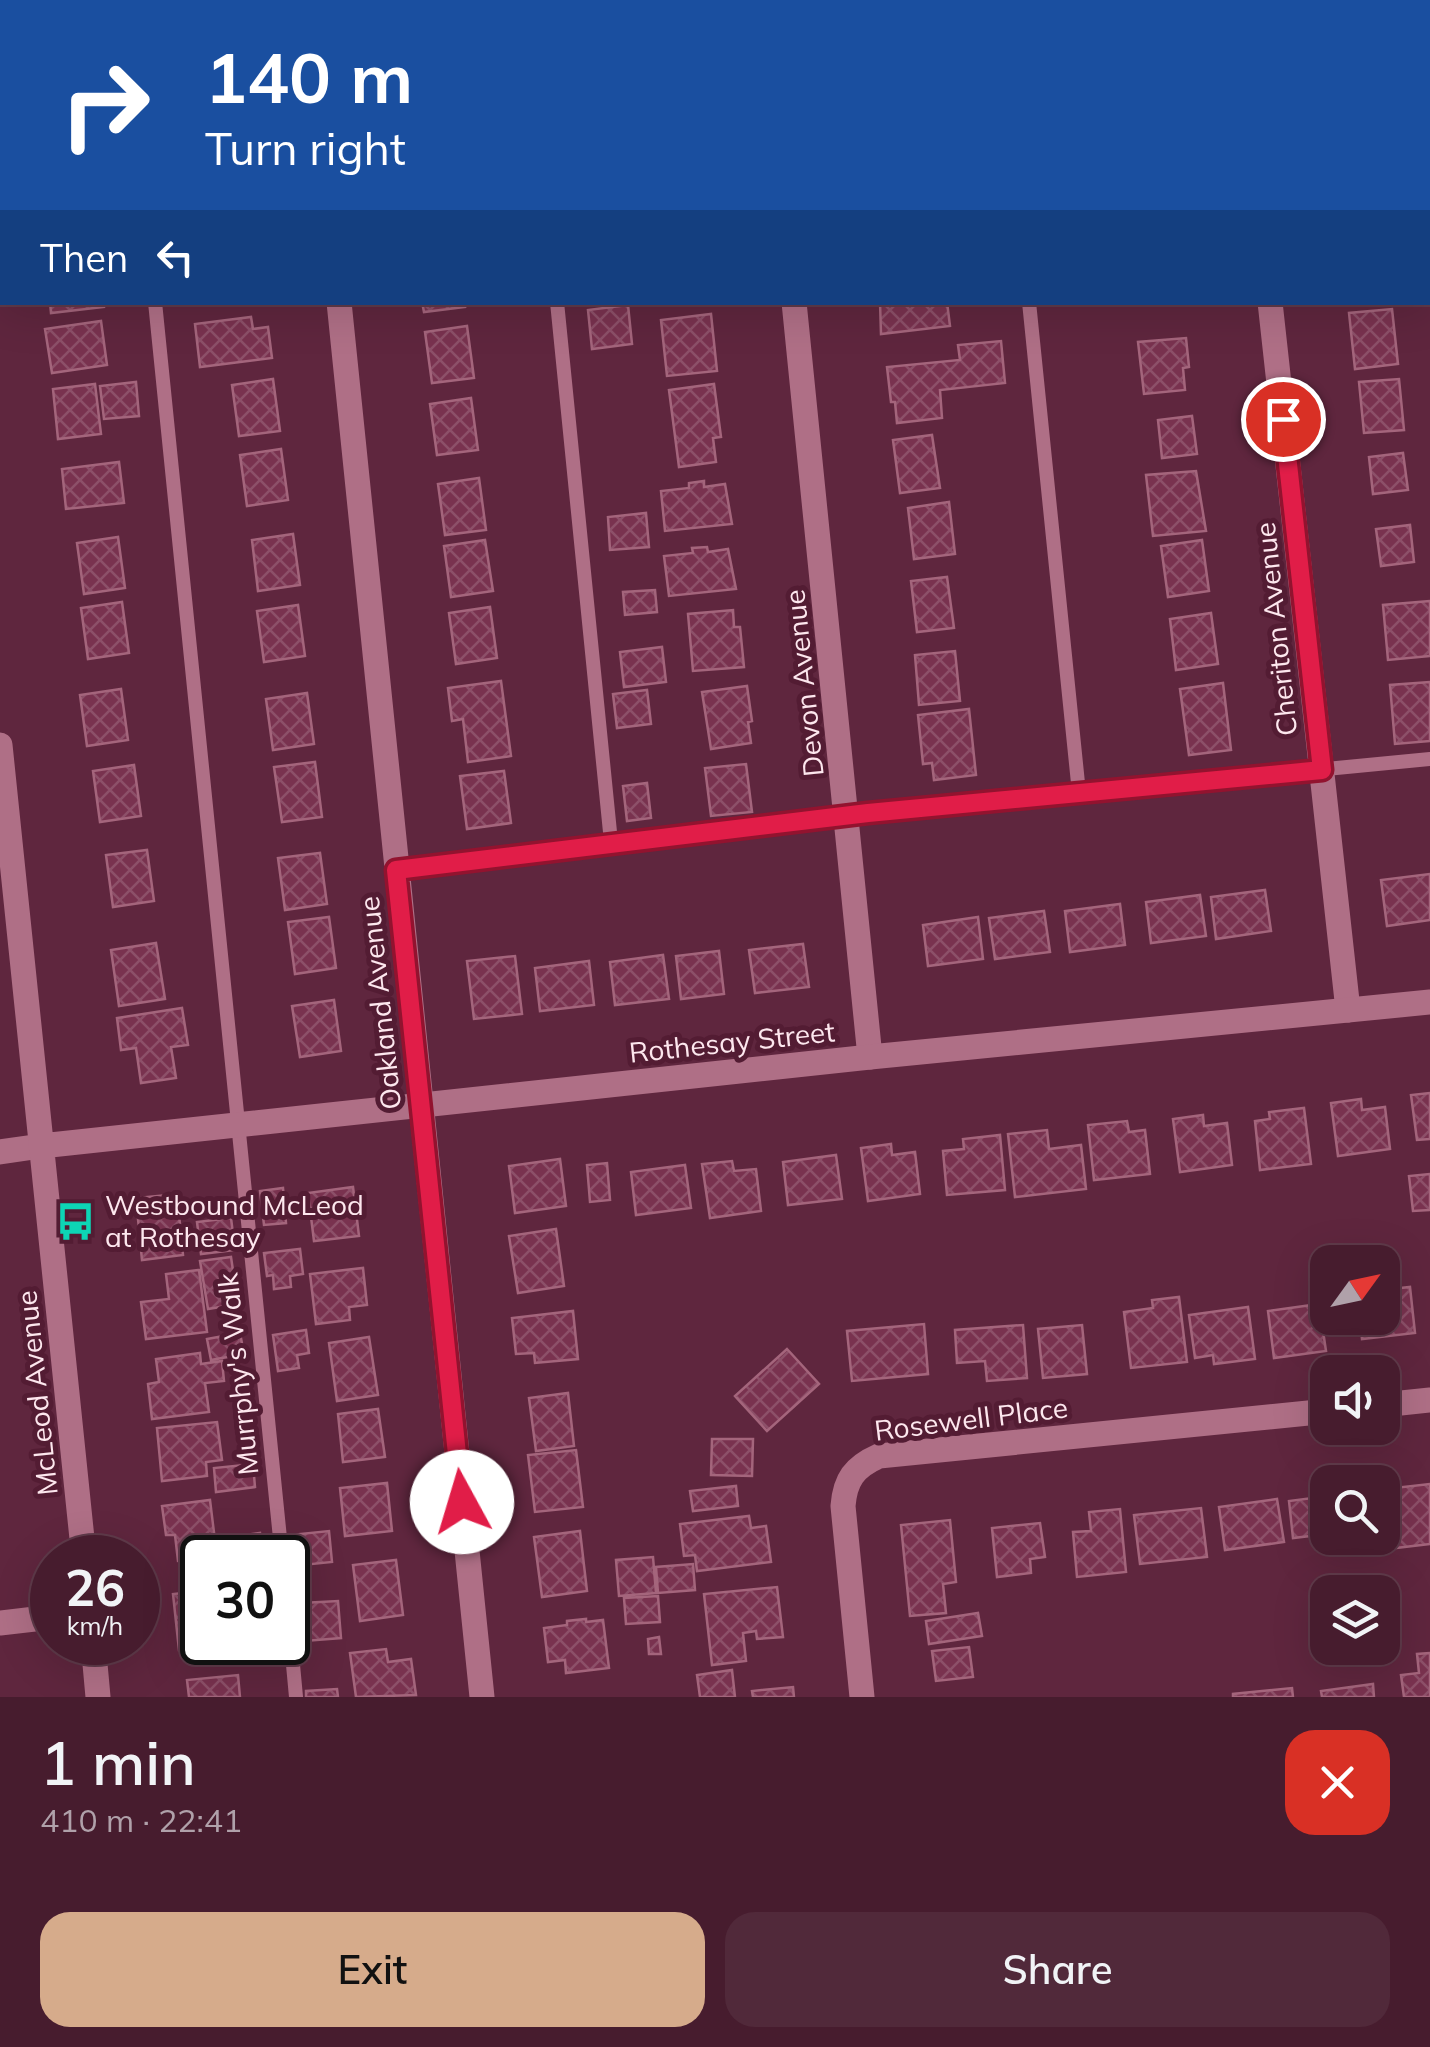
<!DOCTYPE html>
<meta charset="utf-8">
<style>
:root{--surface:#471c2e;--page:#51293a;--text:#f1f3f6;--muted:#b0a1aa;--line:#5f3a4a;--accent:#d6ab8b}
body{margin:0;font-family:Mulish,sans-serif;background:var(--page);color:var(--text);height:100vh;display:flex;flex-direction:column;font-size:38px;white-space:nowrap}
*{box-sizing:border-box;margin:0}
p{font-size:32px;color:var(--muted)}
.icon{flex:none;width:55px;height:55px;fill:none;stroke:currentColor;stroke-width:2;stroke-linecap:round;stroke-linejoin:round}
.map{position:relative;height:1697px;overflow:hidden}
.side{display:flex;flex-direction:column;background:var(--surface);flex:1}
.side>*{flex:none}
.hud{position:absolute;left:0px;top:0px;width:1430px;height:305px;box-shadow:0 10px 40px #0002,0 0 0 2px var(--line);background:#1a4fa0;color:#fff;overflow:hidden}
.needle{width:65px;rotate:57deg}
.tools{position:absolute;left:1310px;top:1245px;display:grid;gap:20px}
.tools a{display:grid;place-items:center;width:90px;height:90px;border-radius:20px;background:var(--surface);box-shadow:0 10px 40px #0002,0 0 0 2px var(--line);font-size:50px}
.speed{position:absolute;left:30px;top:1535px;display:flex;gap:20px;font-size:50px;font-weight:700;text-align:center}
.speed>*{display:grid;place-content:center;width:130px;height:130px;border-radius:50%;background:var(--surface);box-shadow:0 10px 40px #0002,0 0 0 2px var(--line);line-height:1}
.speed small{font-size:25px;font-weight:400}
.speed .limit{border:5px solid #111;border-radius:15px;background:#fff;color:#111}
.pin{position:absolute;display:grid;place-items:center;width:85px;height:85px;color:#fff;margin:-42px;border:5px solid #fff;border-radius:50%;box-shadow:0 2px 10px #0007}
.me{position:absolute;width:110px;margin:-55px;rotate:354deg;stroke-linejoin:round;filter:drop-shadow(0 0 8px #0008)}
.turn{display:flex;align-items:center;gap:35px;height:210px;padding:0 40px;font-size:45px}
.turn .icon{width:130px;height:130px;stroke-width:2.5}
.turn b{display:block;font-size:70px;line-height:85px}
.then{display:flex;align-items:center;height:95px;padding:0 40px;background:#0003;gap:20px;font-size:38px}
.round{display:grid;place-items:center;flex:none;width:105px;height:105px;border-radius:30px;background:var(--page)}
.overview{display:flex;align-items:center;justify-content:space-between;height:170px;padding:0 40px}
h1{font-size:60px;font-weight:600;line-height:75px}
.button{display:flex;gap:20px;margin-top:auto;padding:20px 40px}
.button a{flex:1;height:115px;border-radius:30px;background:var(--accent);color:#111;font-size:40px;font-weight:600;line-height:115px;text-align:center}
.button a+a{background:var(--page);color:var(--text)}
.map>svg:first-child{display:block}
.building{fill:url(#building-cross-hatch);stroke:#a4657c;stroke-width:2.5}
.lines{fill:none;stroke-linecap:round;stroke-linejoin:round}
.lane{stroke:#af6f86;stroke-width:14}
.street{stroke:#af6f86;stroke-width:25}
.secondary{stroke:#af6f86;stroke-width:25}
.route-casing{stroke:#92132f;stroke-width:25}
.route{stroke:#e11d48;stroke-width:18}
.labels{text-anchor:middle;stroke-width:10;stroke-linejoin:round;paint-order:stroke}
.street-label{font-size:28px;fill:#fde7ee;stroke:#531c33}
.poi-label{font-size:28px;fill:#fde7ee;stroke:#531c33;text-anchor:start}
</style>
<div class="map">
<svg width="1430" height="1697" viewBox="0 0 1430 1697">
<defs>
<pattern id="building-cross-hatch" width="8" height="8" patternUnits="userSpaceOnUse" patternTransform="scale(2.5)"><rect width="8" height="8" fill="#79324f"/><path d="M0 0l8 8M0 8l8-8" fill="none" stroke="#8d5069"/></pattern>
</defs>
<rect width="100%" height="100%" fill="#5f263e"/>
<!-- building -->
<path class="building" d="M1314 0H1399L1400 2H1314Z
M50 302H104V307L51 313Z
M422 302H464L465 307 424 312Z
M880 302H947L950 326 881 334Z
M628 305 632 344 592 349 588 310Z
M1392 309 1398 364 1355 369 1349 313Z
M711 314 717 371 667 376 661 320Z
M251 317 253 329 268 327 272 358 200 367 195 324Z
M101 321 107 365 52 373 45 329Z
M467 326 474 378 432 383 425 332Z
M1186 338 1189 367 1183 368 1185 390 1144 394 1138 342Z
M1001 341 1005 383 940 390 942 418 897 423 895 402H891L887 367 960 360 958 345Z
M273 379 280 431 239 436 232 385Z
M1399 379 1404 430 1364 433 1359 382Z
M136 382 139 416 104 419 100 386Z
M95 384 101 434 58 439 53 389Z
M714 384 721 437 713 438 716 462 679 467 669 390Z
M471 398 478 450 437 455 430 404Z
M1192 416 1197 454 1162 458 1158 420Z
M932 435 940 488 900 493 893 440Z
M281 449 288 500 247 506 240 455Z
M1403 453 1408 490 1373 494 1369 457Z
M119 462 124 503 66 509 62 469Z
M1196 471 1206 531 1153 536 1146 475Z
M479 478 486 530 445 535 438 484Z
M704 481V487L725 484 732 524 665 531 661 491 689 488V483Z
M949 502 955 554 914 559 908 508Z
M646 513 649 547 610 550 608 517Z
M1410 525 1414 562 1381 566 1376 529Z
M293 534 300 585 258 591 252 540Z
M118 537 125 588 84 594 77 543Z
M485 540 493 591 451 597 444 546Z
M1202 540 1209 591 1168 597 1161 546Z
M707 547 708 552 728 549 736 589 669 596 664 556 693 553 692 548Z
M947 577 954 628 917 632 911 581Z
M655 590 657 612 625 615 623 592Z
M1430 601V656L1388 660 1383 605Z
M122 602 129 653 88 659 81 608Z
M298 605 305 656 264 662 257 611Z
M490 607 497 658 456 664 449 613Z
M733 610 734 627H740L744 667 693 671 688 614Z
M1211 613 1218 664 1176 670 1170 619Z
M662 647 666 682 624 687 620 652Z
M955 651 960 701 919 705 915 655Z
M501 681 511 756 468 762 463 719 452 721 448 688Z
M1430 682V741L1395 744 1390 685Z
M1223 683 1231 750 1189 755 1180 689Z
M747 686 752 721 748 722 751 743 711 749 702 692Z
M121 689 128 740 87 746 80 695Z
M647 690 651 724 617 728 613 694Z
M307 693 314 744 273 750 266 699Z
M969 709 976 775 934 780 932 763 923 764 918 715Z
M315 762 322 817 282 822 274 767Z
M746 764 752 812 711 816 705 768Z
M134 765 141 816 100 822 93 771Z
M504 771 511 823 467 829 460 776Z
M647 783 651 818 627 821 623 786Z
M147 850 154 901 113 907 106 855Z
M320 853 327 904 285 910 278 858Z
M1430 874V920L1387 926 1381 880Z
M1265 890 1271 931 1216 939 1211 897Z
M1200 895 1206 936 1151 943 1146 902Z
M1120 904 1125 945 1070 952 1065 911Z
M1044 911 1050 952 995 959 989 918Z
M329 917 336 968 295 974 288 922Z
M978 917 983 959 928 966 923 925Z
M156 943 165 999 119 1006 111 950Z
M803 944 809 987 755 993 749 950Z
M719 951 724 994 681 999 676 956Z
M663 955 669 999 615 1005 610 962Z
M515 956 522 1014 474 1019 467 961Z
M589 961 594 1005 540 1011 535 968Z
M334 1000 341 1051 300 1057 292 1006Z
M182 1008 188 1045 171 1047 176 1078 141 1083 136 1048 121 1050 117 1018Z
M1430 1093V1139L1417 1140 1411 1095Z
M1361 1099 1362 1110 1385 1107 1390 1149 1338 1156 1331 1103Z
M1304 1108 1311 1164 1260 1170 1255 1121 1270 1119 1269 1112Z
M1203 1115 1204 1126 1227 1123 1232 1165 1180 1172 1173 1119Z
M1127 1121 1129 1132 1145 1130 1150 1174 1094 1180 1088 1125Z
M1047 1130 1049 1149 1081 1145 1086 1189 1015 1197 1008 1134Z
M1000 1135 1005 1190 947 1195 943 1151 964 1149 963 1139Z
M891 1144 892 1155 915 1152 920 1194 868 1201 861 1148Z
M836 1155 842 1199 788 1205 783 1162Z
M560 1159 566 1206 515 1213 509 1166Z
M732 1161 734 1171 756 1169 761 1211 710 1218 702 1164Z
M607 1163 610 1200 590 1202 587 1165Z
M685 1165 691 1208 636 1215 631 1172Z
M1430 1174V1210L1413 1211 1409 1176Z
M353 1187 359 1236 314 1241 308 1193Z
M283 1188 286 1223 264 1225 260 1191Z
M177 1194 183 1255 142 1260 136 1198Z
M231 1218 235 1250 201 1254 197 1222Z
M556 1229 564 1286 518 1293 509 1236Z
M300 1249 303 1274 290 1276 291 1287 274 1289 273 1275 267 1276 264 1253Z
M231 1257 238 1304 208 1309 200 1261Z
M363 1268 367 1305 349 1307 350 1320 316 1324 310 1274Z
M199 1270 207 1332 146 1339 141 1302 169 1299 166 1274Z
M1410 1287 1415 1333 1362 1339 1360 1318H1382V1290Z
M1179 1297 1187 1362 1131 1368 1124 1312 1153 1308 1152 1300Z
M1319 1304 1326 1351 1274 1358 1268 1311Z
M1248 1307 1255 1359 1214 1364 1213 1355 1195 1358 1189 1315Z
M573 1311 578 1359 535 1363 534 1353 516 1354 512 1318Z
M924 1324 928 1374 852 1381 847 1331Z
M1023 1325 1027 1378 987 1381 985 1361 957 1363 955 1330Z
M1082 1325 1087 1374 1043 1378 1038 1329Z
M306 1330 309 1353 297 1355 299 1368 278 1371 273 1335Z
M240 1333 244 1354 211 1360 207 1339Z
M369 1337 378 1395 337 1401 329 1343Z
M787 1349 819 1384 767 1431 735 1396Z
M200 1353 201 1364 222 1361 224 1381 205 1383 209 1412 152 1419 148 1384 159 1382 156 1359Z
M568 1393 574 1446 536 1451 529 1398Z
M378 1409 385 1457 343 1462 338 1414Z
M217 1422 222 1460 206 1462 207 1476 162 1481 157 1428Z
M712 1439H753L752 1476 711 1475Z
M576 1450 583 1507 535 1512 528 1455Z
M253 1464 255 1487 216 1492 214 1468Z
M387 1483 392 1531 345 1536 340 1488Z
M1430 1484V1544L1370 1551 1368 1538H1382V1512H1387L1385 1489Z
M736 1486 738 1506 693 1511 690 1491Z
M1328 1490V1534L1293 1538 1289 1501 1313 1498 1312 1492Z
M1277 1499 1284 1542 1225 1550 1219 1507Z
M210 1500 217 1557 178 1561 175 1535H166L162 1506Z
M1201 1508 1207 1557 1140 1564 1134 1515Z
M1120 1509 1126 1572 1077 1577 1073 1532 1091 1531 1089 1512Z
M749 1516 751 1528 766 1526 771 1562 697 1571 695 1555 684 1556 680 1524Z
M950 1520 956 1582 943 1584 946 1613 910 1616 901 1525Z
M1040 1523 1045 1557 1030 1559 1031 1573 997 1577 992 1528Z
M329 1531 332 1562 293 1566 290 1535Z
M580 1531 587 1591 542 1597 534 1537Z
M260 1533 263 1558H226L223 1538Z
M653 1557 656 1593 619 1596 616 1560Z
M396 1560 403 1615 360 1621 353 1565Z
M693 1564 695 1590 658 1593 656 1567Z
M777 1587 783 1637 757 1639 756 1631 743 1633 746 1661 712 1665 704 1594Z
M202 1591V1642L224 1645 179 1650 173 1594Z
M658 1596 660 1622 626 1624 624 1598Z
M338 1601 341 1638 305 1641 302 1603Z
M978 1613 982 1636 929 1644 926 1621Z
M586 1619V1622L603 1620 609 1668 566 1673 565 1660 548 1662 544 1628 567 1625V1621Z
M659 1637 661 1654H649L648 1639Z
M969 1647 973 1677 936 1681 932 1651Z
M386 1649 388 1662 411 1659 416 1695 356 1697 350 1653Z
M1430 1653V1697H1404L1401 1675 1419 1673 1417 1654Z
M732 1670 735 1697H700L697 1675Z
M238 1675 240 1697H189L187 1680Z
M1373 1684 1374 1697H1322L1321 1691Z
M793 1687 794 1697H753L752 1691Z
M1292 1688 1293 1697H1233V1694Z
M337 1689 338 1697H306V1691Z"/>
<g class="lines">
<!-- lane -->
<path class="lane" d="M124 0V2
M526 0 527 2
M998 0V2
M155 302 282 1558
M557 302 611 842
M1029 302 1079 793
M396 870 848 815 1430 759
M288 1611 296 1697"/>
<!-- street -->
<path class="street" d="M308 0 309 2
M763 0V2
M1237 0V2
M339 302 482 1697
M794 302 870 1057
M1270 302 1348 1010
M0 1152 41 1146
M1382 1405 1430 1400
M0 1623 52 1617
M862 1697 843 1506C845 1480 854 1467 879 1456L1328 1411"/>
<!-- secondary -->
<path class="secondary" d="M0 745 84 1558
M41 1146 870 1057 1430 1002
M93 1642 98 1697"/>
</g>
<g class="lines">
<defs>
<path id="route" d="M462 1502 396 870 868 813 1322 770 1283 419"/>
</defs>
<!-- route casing -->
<use href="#route" class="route-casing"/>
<!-- route -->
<use href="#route" class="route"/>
</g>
<!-- icons -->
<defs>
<symbol id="bus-bare" viewBox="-9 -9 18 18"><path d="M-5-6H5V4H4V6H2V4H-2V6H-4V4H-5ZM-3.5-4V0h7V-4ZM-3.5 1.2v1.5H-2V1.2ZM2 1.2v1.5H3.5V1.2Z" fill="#0dd5b5" stroke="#531c33" stroke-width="2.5" paint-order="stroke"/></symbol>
</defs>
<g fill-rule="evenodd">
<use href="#bus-bare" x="48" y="1194" width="55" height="55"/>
</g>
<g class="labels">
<!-- street labels -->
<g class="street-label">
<text transform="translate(1276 629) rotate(-96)" y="10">Cheriton Avenue</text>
<text transform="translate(804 683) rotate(-96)" y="10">Devon Avenue</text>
<text transform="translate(380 1003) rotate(-96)" y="10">Oakland Avenue</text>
<text transform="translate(732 1042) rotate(-6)" y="10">Rothesay Street</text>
<text transform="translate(238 1374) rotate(-96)" y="10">Murrphy's Walk</text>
<text transform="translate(37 1393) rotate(-96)" y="10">McLeod Avenue</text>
<text transform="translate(971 1419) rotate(-7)" y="10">Rosewell Place</text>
</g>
<!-- poi labels -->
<g class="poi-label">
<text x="105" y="1215">Westbound McLeod<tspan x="105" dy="32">at Rothesay</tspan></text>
</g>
</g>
</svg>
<div class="tools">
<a><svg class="needle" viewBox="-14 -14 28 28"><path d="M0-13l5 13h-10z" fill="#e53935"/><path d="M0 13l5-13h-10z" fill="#b0a1aa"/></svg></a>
<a><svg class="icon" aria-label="sound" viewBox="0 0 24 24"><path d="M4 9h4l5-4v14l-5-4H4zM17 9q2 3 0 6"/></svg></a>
<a><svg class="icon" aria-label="search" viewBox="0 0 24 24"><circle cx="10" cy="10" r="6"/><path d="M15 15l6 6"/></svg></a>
<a><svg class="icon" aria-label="layers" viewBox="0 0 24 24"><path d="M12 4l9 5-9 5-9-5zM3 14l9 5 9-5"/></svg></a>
</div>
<div class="speed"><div>26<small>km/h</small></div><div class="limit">30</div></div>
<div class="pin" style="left:1283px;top:419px;background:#d93025"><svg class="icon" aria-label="arrive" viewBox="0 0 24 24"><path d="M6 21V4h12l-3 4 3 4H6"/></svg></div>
<svg class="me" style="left:462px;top:1502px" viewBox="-20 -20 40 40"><circle r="19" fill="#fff"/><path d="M0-13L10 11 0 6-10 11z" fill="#e11d48"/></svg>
<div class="hud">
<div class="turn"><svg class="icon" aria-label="right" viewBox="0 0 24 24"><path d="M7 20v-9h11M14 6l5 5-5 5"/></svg><div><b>140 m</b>Turn right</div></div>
<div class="then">Then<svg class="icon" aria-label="left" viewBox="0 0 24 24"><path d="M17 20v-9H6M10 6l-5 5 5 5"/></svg></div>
</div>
</div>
<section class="side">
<div class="overview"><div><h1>1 min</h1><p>410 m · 22:41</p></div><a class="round" style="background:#d93025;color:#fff"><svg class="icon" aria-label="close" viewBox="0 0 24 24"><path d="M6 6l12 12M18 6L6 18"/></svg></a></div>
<div class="button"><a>Exit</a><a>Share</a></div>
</section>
